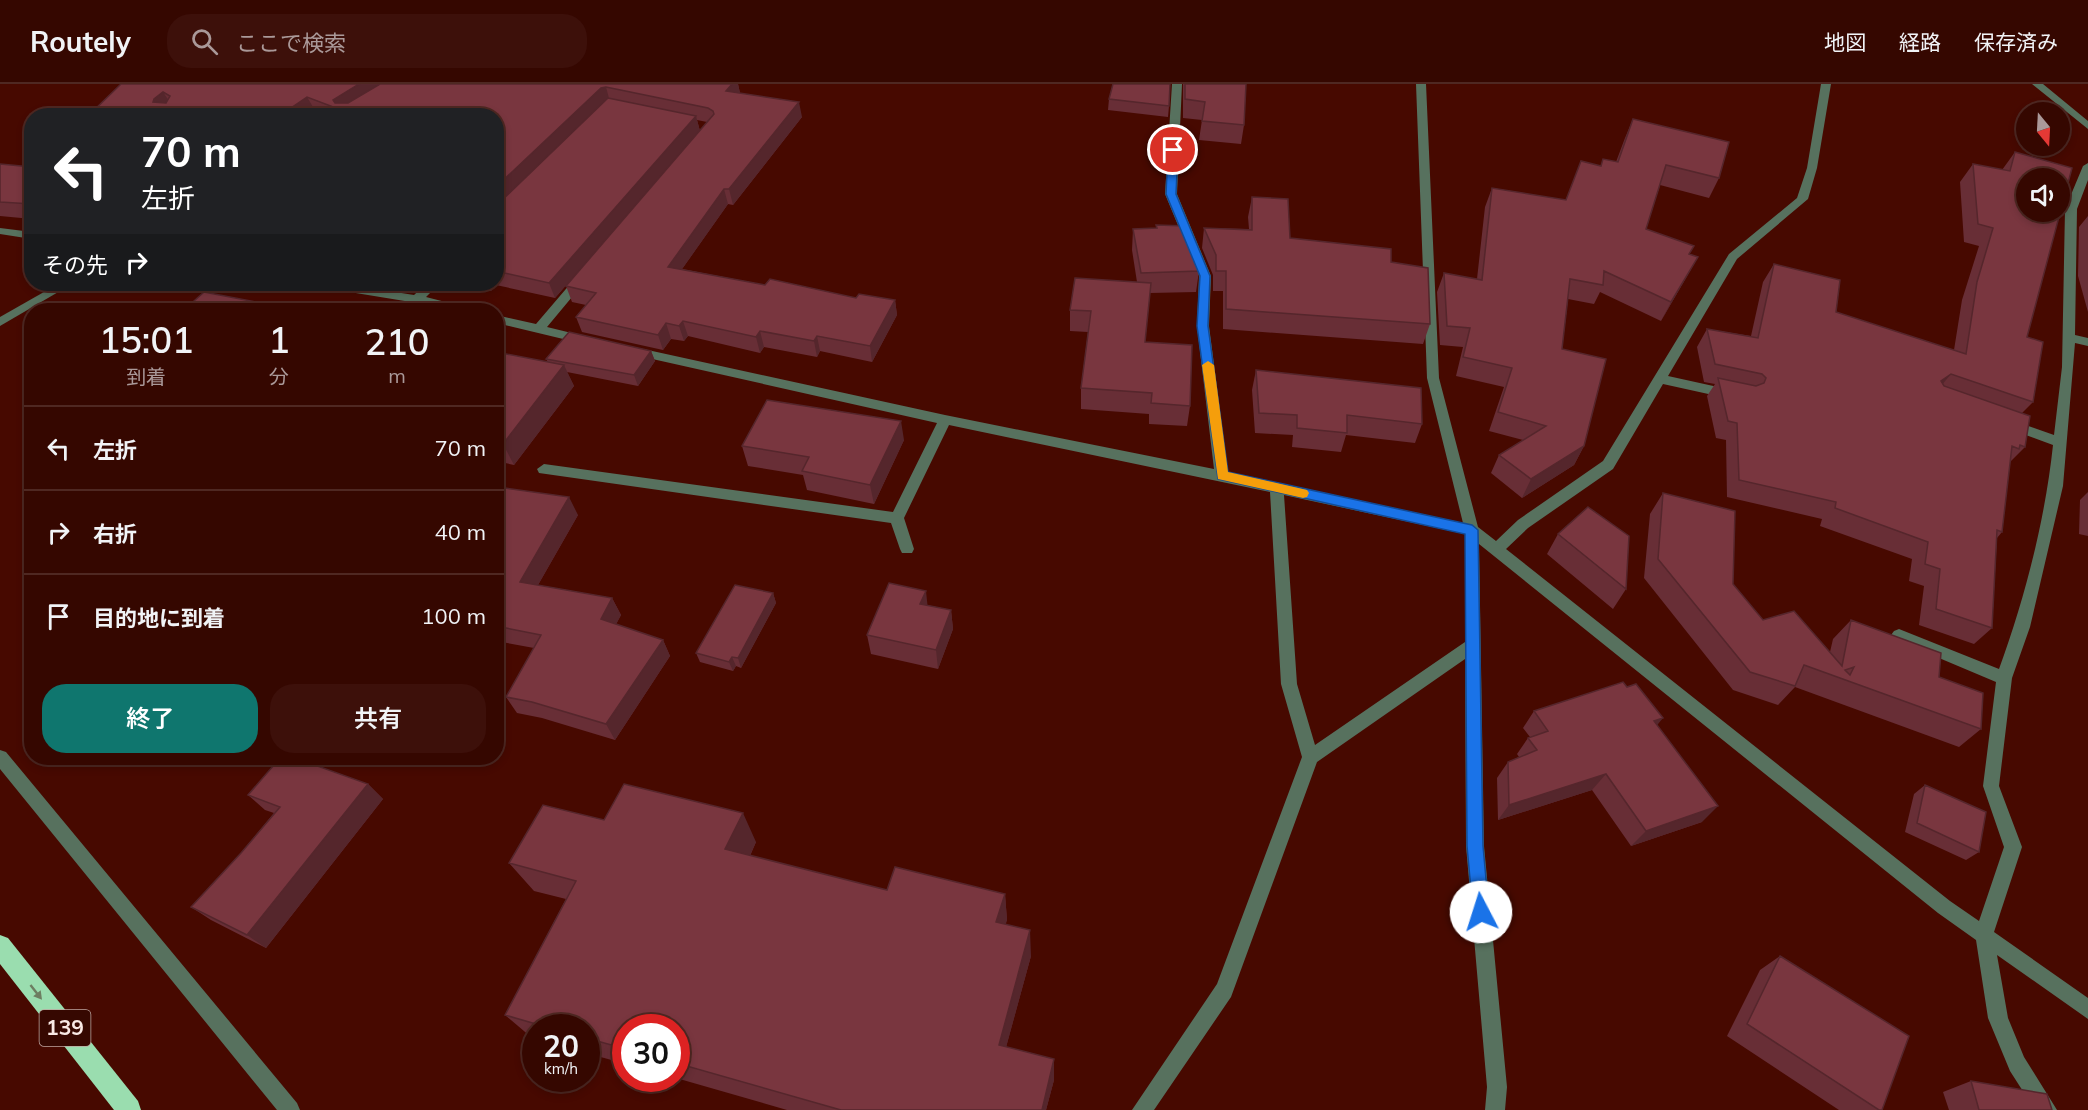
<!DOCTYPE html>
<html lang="ja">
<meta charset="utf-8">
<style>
:root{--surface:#350700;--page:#3d100a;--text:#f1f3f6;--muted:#a99;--line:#4f2822;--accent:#0f766e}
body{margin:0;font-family:Mulish,"Noto Sans JP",sans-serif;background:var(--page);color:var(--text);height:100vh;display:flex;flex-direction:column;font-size:22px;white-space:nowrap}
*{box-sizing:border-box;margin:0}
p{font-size:20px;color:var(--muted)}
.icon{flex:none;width:33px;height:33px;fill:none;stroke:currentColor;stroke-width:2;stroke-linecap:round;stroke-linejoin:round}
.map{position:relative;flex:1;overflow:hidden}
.panel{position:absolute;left:24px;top:219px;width:480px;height:462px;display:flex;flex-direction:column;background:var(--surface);border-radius:24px;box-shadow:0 3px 9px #0003,0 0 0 2px var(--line)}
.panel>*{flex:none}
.top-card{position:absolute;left:24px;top:24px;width:480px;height:183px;border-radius:24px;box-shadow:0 3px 9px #0003,0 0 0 2px var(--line);background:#202124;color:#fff;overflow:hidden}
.needle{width:39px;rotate:162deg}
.tools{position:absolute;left:2016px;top:18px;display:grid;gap:12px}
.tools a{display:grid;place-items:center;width:54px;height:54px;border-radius:50%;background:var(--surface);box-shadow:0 3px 9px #0003,0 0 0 2px var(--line);font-size:30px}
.speed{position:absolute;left:522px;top:930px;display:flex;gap:12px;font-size:30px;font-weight:700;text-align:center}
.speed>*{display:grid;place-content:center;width:78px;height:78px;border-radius:50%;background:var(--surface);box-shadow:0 3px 9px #0003,0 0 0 2px var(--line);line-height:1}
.speed small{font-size:15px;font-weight:400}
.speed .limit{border:9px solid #d22;background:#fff;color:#111}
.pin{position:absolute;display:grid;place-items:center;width:51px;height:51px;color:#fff;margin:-26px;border:3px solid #fff;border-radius:50%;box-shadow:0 2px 6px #0007}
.me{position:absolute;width:66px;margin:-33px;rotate:355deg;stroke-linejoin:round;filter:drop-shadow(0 0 4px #0008)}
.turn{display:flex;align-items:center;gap:21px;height:126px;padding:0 18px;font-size:27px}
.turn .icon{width:78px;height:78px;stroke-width:2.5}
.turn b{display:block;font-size:42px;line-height:51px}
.then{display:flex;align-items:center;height:57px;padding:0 18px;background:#0003;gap:12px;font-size:22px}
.eta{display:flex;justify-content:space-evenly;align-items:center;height:102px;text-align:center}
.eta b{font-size:36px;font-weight:600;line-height:42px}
.primary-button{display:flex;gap:12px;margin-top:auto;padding:12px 18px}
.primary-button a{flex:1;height:69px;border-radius:24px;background:var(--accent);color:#fff;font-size:24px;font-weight:600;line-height:69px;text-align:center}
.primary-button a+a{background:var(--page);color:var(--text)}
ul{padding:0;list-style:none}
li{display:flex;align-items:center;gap:18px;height:84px;padding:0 18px;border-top:2px solid var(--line)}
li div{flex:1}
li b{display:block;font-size:22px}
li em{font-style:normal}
header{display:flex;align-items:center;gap:36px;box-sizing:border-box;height:84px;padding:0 30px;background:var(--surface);border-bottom:2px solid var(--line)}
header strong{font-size:28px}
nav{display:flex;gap:33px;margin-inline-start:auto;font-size:21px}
.search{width:420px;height:54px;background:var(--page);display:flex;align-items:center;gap:15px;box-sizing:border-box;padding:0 21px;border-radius:24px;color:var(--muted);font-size:22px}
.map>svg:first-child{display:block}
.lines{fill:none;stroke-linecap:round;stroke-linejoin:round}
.minor{fill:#57715e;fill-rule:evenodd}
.tertiary{fill:#57715e;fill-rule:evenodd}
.motorway{fill:#9addaf;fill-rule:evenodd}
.wall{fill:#682e36;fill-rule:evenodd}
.shaded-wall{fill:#55262c}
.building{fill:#79363f;stroke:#55262c;stroke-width:1.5;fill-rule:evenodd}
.oneway{fill:#6d7d61}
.route{fill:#1a73e8;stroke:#114b97;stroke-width:1.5}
.slow{fill:#f59e0b}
.labels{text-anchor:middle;stroke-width:6;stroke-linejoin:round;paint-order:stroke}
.shield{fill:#360801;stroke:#bea6a1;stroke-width:1.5}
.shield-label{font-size:21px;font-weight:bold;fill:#f9e9e5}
</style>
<header>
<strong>Routely</strong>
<div class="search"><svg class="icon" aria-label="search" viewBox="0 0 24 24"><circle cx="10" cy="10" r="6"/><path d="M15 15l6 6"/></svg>ここで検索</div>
<nav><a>地図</a><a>経路</a><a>保存済み</a></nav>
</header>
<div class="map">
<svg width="2088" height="1026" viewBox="0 0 2088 1026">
<rect width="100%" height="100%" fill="#470900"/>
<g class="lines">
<!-- minor -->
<path class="minor" d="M1172 0H1182L1177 110 1211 192 1209 242 1228 388 1463 439 1427 294 1416 0H1426L1439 294 1478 443 1496 457 1518 436 1603 377 1729 170 1797 114 1807 84 1821 0H1831L1817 84 1808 115 1737 175 1668 292 1736 307 1738 310 1736 313 1731 315 1663 300 1613 385 1528 444 1506 465 1950 817 1979 837 2004 763 1983 702 1996 598 1894 555 1891 551 1894 547 1899 545 1999 585C2025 514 2045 436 2053 361L2004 343 2002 340 2009 335 2054 351 2062 283 2065 125 2083 82 2088 79V96L2077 125 2075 251 2088 254V262L2075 259 2063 402 2030 543 2012 594 1999 702 2022 763 1994 848 2088 914V935L1997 871 2008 934 2024 973 2057 1026H2035L2010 987 1988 934 1976 856 1938 829 1479 460 1484 762 1507 1003 1505 1026H1485L1487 1003 1466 762 1465 575 1317 678 1231 913 1154 1026H1132L1217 900 1302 673 1281 600 1270 408 949 341 904 434 914 465 912 469H902L900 465 891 439 539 389 537 385 544 380 893 428 937 339 630 270 628 267 630 264 634 263 945 331 1214 385 1197 242 1199 192 1165 110ZM1284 411 1465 450V558L1315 661 1297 600Z
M2032 0H2043L2088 37V45Z
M0 144 32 148V155L0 150Z
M581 191 587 195 547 243 588 253 590 256 588 259 584 260 496 239V231L536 240 577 192Z
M319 200H345L414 211 426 200H439L426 213 465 223 467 226H447L417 219 325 204Z
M0 666 6 668 297 1019 300 1026H277L0 685Z"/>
<!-- tertiary -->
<path class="tertiary" d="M58 200H72L0 242V233Z"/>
<!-- motorway -->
<path class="motorway" d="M0 851 8 854 138 1017 141 1026H114L0 880Z"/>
</g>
<!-- wall -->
<path class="wall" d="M121 0H738L740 9 802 33 733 121 728 120 682 185 765 201 856 214 895 216 897 231 872 278 820 267 817 273 764 263 760 269 688 252 684 257 671 255 663 266 582 248 576 233 586 221 572 218 566 202 606 155 555 214 496 201 491 207 451 200H496V32H324L316 28 310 32H88ZM697 36 707 38 700 47Z
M1183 0H1246L1244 41 1241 60 1199 56 1202 36 1183 34Z
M1109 15 1169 22 1168 33 1108 26Z
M1633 35 1719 94 1709 114 1660 101 1646 145 1690 170 1698 173 1661 237 1600 208 1594 220 1568 215 1562 265 1584 362 1574 381 1522 414 1491 389 1499 371 1523 356 1489 347 1504 303 1456 292 1463 263 1440 261 1437 208 1444 189 1477 195 1485 123 1492 104 1566 116 1600 82 1616 78 1625 54Z
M2015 68 2027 253 2033 318 2022 329 2025 363 2010 378 2002 448 1997 454 1992 544 1974 560 1919 541 1924 502 1909 497 1912 475 1820 442 1822 435 1727 413 1726 356 1716 354 1707 312 1715 300 1704 298 1697 263 1707 245 1751 252 1763 198 1774 180 1836 228 1954 266 1962 216 1979 162 1964 158 1960 98 1973 80 2002 86Z
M0 80 32 83V135L0 132Z
M1252 113 1290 154 1391 178 1430 240 1423 260 1223 245V207H1213V191L1202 164 1204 144 1249 145 1248 133Z
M2088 132V228L2078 192 2079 143Z
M1156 141 1199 187 1196 208 1150 209 1145 258 1190 322 1187 342 1149 340V330L1081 325V304L1088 248 1070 247V226L1137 198 1132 166 1133 145 1156 144Z
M651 267 655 277 638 302 567 288 574 302 514 381 496 377V268L548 278 546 275Z
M1256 286 1422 340 1415 359 1346 351 1341 368 1292 363 1293 351 1255 349 1252 306Z
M904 356 874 420 807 406 803 391 748 382 742 362Z
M2088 408V452L2079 450 2080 416Z
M1663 409 1733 500 1763 536 1830 568 1833 555 1851 536 1939 593 1981 645 1959 663 1795 603 1778 621 1733 606 1644 494 1650 430Z
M496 418 578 431 538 501 612 514 621 531 616 540 663 556 670 572 615 656 542 634 517 629 506 613 534 564 496 557Z
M1558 450 1626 505 1613 525 1547 470Z
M773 509 776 519 741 584 736 582 733 587 700 578 696 569Z
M927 521 951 526 953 545 938 585 871 570 867 551Z
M1534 627 1657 642 1702 738 1631 762 1592 706 1498 736 1497 694 1508 678 1519 673 1517 670 1528 654 1530 653 1523 644Z
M368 700 383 715 266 864 211 836 191 823 241 769 274 729 265 726 248 711Z
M1925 701 1979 768 1966 776 1905 748 1914 710Z
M604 736 756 758 750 772 887 806 1005 810 1007 836 1005 840 1031 872 1006 963 1054 996 1046 1026H787L676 994V944H626V980L586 969V944H536V954L531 953 505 931 566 815 534 807 509 779Z
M1780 872 1882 1026H1839L1727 952 1760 886Z
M1971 997 2052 1026H1949L1943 1008Z"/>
<!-- shaded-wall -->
<path class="shaded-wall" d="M359 0H391L337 24 333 16Z
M732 0H738L740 9 726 7Z
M606 3 610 18 496 125V103L601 4Z
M163 8 173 23 153 18 154 15Z
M307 13 316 28 310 32H279Z
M799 18 802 33 733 121 729 105Z
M696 32 700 47 555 214 549 199Z
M724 105 728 120 673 198 668 183Z
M1698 173 1687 192 1661 237 1671 218Z
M488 200H495L496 201 491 207Z
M895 216 897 231 872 278 870 262Z
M683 237 688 252 684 257 679 242Z
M666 239 671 255 663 266 658 251Z
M760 247 764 263 760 269 756 253Z
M817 252 820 267 817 273 814 257Z
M651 267 655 277 638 302 634 291Z
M564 281 574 302 514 381 503 360Z
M1951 290 1936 308 1941 297Z
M901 337 904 356 874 420 870 401Z
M1584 362 1574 381 1522 414 1531 395Z
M569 413 578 431 530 515 520 498Z
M926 507 928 526 920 520Z
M773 509 776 519 741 584 738 574Z
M612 514 621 531 610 552 601 535Z
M951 526 953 545 938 585 936 566Z
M663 556 670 572 615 656 606 640Z
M732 573 736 582 733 587 729 578Z
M1663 634 1649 651 1654 637Z
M1606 690 1592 706 1498 736 1509 721Z
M368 700 383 715 266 864 247 851Z
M1718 722 1702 738 1631 762 1646 747Z
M743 729 756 758 740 793 725 765Z
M1005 810 1007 836 999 864 996 838Z
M1030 846 1031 872 1001 982 999 961Z
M1054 975V996L1046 1026H1042Z"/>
<!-- building -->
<path class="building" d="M121 0H359L333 16 335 19H348L380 0H732L726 7 799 18 729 105H724L668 183 765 201 770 195 856 214 859 210 895 216 870 262 817 252 814 257 760 247 756 253 683 237 679 242 666 239 658 251 576 233 596 209 566 202 714 30 713 27 708 24 606 3 601 4 496 103V32H357L307 13 279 32H88ZM163 8 170 12 166 19 153 18 154 15Z
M1113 0H1170L1169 22 1109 15Z
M1185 0H1246L1244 41 1202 37 1205 18 1185 15Z
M608 14 696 32 549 199 496 187V122Z
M1633 35 1729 58 1719 94 1666 81 1646 145 1694 162 1689 170 1698 173 1671 218 1604 187 1603 201 1570 195 1562 265 1606 275 1584 362 1531 395 1499 371 1546 342 1498 328 1512 284 1463 273 1470 244 1447 242 1444 189 1482 196 1492 104 1566 116 1581 77 1601 82 1603 75 1618 78Z
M2015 68 2072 84 2027 253 2043 258 2033 318 1951 290 1941 297 1944 302 2030 332 2025 363 2020 361 2019 365 2012 362 2002 448 1997 446 1992 544 1936 525 1940 485 1925 480 1928 458 1835 424 1836 418 1739 396 1737 339 1728 337 1718 294 1756 302 1764 299 1766 294 1762 290 1715 280 1707 245 1758 254 1774 180 1840 196 1836 228 1966 270 1977 198 1993 144 1978 140 1973 80 2010 87ZM2026 94H2060V128H2026Z
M0 80 32 83V120L0 118Z
M1252 113 1288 115 1290 154 1391 165V178L1428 184 1430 240 1226 225V187H1216V171L1204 144 1252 146Z
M1156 141 1187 142 1199 171V187L1141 189 1133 145 1157 144Z
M1075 194 1151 199 1145 258 1192 261 1190 322 1151 319 1152 309 1081 304 1091 227 1070 226Z
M204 208 298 226H184Z
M569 248 651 267 634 291 546 275Z
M496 268 564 281 503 360 496 359Z
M1256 286 1421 304 1422 340 1347 331V349L1297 344V331L1259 329Z
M767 316 901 337 870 401 802 387 809 373 742 362Z
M505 404 569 413 520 498 612 514 601 535 663 556 606 640 532 618 506 613 541 551 496 542V418Z
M1663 409 1735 427 1733 500 1763 536 1794 527 1842 582 1851 536 1941 569 1939 593 1983 609 1981 645 1804 581 1795 602 1750 588 1658 475ZM1854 583 1850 591 1845 586Z
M1588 423 1629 452 1626 505 1558 450Z
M889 499 926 507 920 520 951 526 936 566 867 551Z
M735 501 773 509 738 574 732 573 729 578 696 569Z
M1623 598 1627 603 1636 600 1663 634 1654 637 1718 722 1646 747 1606 690 1509 721 1508 678 1537 666 1528 654 1548 647 1534 627Z
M280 674H295L368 700 247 851 191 823 241 769 280 723 248 711Z
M624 700 743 729 725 765 887 806 895 783 1005 810 996 838 1030 846 999 961 1054 975 1042 1026H841L676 979V944H626V965L586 954V944H550L505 931 576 797 509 779 543 721 604 736Z
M1925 701 1986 728 1979 768 1917 739Z
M1780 872 1909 952 1882 1026H1879L1747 940Z
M1971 997 2047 1010 2052 1026H1979Z"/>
<!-- one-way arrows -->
<defs><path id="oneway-solid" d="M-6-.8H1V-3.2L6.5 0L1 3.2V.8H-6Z" transform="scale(1.5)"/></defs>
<use class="oneway" href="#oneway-solid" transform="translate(36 908) rotate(52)"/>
<!-- route -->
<path class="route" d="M1173 63 1178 66 1176 110 1210 192 1208 242 1228 388 1472 441 1478 446 1483 762 1489 828 1487 833 1481 836 1475 833 1473 828 1467 762 1465 450 1218 395 1197 242 1200 192 1166 110 1168 66Z"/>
<!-- slow -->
<path class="slow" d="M1208 277 1214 281 1228 388 1307 406 1309 409 1307 413 1303 414 1218 395 1202 281Z"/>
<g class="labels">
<!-- shield labels -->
<rect class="shield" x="39.5" y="926" width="51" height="36" rx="4.5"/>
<g class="shield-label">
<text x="65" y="951">139</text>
</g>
</g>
</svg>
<div class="tools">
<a><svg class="needle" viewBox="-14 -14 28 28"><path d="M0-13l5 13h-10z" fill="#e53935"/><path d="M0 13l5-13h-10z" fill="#a99"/></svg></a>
<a><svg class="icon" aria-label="sound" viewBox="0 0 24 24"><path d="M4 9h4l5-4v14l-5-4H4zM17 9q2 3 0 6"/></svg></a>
</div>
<div class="speed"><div>20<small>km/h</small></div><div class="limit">30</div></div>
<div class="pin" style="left:1173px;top:66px;background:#d93025"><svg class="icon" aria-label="arrive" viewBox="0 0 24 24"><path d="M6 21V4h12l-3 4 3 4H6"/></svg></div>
<svg class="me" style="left:1481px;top:828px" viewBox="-20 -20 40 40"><circle r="19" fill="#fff"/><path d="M0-13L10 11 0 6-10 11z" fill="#1a73e8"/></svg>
<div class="top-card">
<div class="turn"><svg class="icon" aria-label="left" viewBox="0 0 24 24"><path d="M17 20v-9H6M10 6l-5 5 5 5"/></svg><div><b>70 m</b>左折</div></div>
<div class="then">その先<svg class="icon" aria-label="right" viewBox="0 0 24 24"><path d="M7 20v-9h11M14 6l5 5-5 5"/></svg></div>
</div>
<section class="panel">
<div class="eta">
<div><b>15:01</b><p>到着</p></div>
<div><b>1</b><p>分</p></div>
<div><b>210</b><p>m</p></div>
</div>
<ul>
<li><svg class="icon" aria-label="left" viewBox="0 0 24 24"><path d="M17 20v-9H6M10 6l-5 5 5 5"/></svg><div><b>左折</b></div><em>70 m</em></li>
<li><svg class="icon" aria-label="right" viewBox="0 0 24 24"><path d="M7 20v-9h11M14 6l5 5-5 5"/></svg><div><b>右折</b></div><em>40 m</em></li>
<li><svg class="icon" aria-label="arrive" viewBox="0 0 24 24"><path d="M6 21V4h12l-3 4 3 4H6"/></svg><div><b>目的地に到着</b></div><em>100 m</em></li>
</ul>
<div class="primary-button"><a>終了</a><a>共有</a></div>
</section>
</div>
